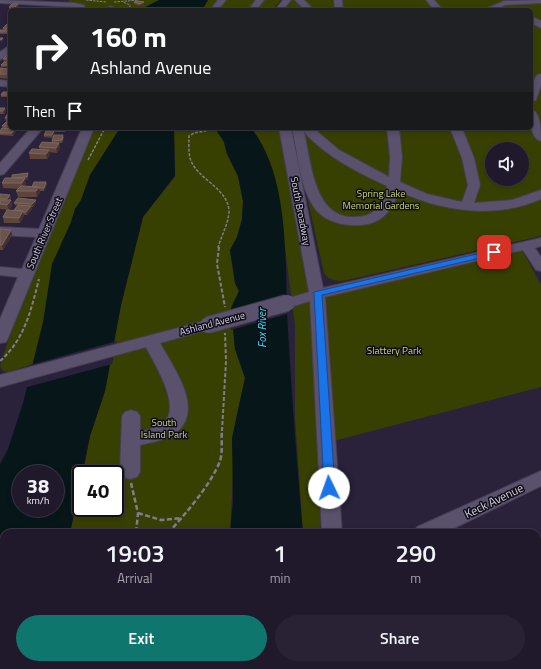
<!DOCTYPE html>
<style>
:root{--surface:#20192c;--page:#282234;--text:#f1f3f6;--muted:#a2a0a9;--line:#3d3848;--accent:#0f766e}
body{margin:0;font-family:"Titillium Web",sans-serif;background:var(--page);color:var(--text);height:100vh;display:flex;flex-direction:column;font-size:15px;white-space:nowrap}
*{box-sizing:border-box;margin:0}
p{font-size:13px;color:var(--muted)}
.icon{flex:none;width:22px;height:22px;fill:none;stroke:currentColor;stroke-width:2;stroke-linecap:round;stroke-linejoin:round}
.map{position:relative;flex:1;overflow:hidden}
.panel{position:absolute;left:0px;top:529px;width:541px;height:140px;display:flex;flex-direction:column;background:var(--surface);border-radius:12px 12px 0 0;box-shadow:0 2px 6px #0003,0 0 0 1px var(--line)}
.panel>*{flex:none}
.hud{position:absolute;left:8px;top:8px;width:525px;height:122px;border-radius:6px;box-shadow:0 2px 6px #0003,0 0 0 1px var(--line);background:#202124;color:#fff;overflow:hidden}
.buttons{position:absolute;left:485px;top:142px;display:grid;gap:8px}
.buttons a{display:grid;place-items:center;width:44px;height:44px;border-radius:50%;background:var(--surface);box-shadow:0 2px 6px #0003,0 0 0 1px var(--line);font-size:20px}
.speed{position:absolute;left:12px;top:465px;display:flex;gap:8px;font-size:20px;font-weight:700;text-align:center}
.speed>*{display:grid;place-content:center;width:52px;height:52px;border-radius:50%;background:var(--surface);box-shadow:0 2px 6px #0003,0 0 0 1px var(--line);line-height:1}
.speed small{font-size:10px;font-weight:400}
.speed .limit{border:2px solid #111;border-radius:6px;background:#fff;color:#111}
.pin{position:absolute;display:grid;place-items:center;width:34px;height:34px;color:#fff;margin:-17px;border-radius:8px;box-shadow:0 2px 6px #0006}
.me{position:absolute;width:44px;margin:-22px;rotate:357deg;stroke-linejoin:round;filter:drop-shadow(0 0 3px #0008)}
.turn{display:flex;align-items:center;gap:14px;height:84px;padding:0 16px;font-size:18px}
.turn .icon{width:52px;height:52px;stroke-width:2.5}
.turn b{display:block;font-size:28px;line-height:34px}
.then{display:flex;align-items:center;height:38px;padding:0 16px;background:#0003;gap:8px;font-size:15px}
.eta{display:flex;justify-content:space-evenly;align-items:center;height:68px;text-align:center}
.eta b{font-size:24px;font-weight:600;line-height:28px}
.action{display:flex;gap:8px;margin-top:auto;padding:8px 16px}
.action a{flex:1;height:46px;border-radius:24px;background:var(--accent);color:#fff;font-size:16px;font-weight:600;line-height:46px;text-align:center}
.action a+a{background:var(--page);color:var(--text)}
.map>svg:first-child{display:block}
.green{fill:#384001;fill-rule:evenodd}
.water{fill:#071719;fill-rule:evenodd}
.pier{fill:#2a213a}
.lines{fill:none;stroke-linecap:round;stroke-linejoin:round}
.minor-casing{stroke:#453e52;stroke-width:2}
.path-far3{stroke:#827b90;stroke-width:1;stroke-dasharray:2.5 1;stroke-linecap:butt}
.path-far2{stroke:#827b90;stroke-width:1.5;stroke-dasharray:3 1.5;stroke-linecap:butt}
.path-far1{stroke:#827b90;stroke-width:2;stroke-dasharray:4 2;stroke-linecap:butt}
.path{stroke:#827b90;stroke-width:2.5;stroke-dasharray:5 2.5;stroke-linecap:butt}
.minor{fill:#5a516c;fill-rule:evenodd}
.minor-bridge-casing{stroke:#453e52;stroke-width:18;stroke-linecap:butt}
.minor-bridge{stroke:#5a516c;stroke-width:16}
.wall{fill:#5e4539}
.shaded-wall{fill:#443032}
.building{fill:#6b544b;stroke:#7b6762}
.route{fill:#1a73e8;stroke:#114b97}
.labels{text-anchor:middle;stroke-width:3;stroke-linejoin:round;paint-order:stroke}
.park-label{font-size:10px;fill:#c7d96c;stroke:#110d18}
.street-label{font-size:10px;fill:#d5d1e1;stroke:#110d18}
.water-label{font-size:11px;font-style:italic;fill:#2fe5f8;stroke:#110d18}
.near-street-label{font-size:12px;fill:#d5d1e1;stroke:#110d18}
</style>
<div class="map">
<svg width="541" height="669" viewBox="0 0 541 669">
<rect width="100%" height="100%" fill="#2a213a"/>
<!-- green -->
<path class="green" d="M69 0H159L140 10H87C82 3 74 6 68 1Z
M208 0H281L272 10H202Z
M292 0H541V236L347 280C339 282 329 281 324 273L292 128H531V10H284ZM492 149H522V179H492Z
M94 128H120L90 175 81 200 75 209 33 364 9 372 3 371 0 366 9 338Z
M174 128H215L224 142 227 154 238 176 243 201 242 219 237 237 230 250 235 283 239 291 231 308 235 349 245 378 236 418 230 533H70L81 482V508H115V474H83L90 436 105 391 121 305 143 217 175 176Z
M251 128H282L299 221 315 346 322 506 320 533H303L295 417V325L278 194 272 169 258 137Z
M520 246 541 285V387L326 443 317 294Z
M44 665H207L206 669H43Z"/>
<!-- water -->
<path class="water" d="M159 0H208L202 10H140Z
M120 128H174L175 176 143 217 121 305 105 391 90 436 70 533H4V665H44L43 669H0V464L8 449 23 403 43 322 52 264 71 222 75 209 81 200 90 175ZM21 474H55V508H21Z
M215 128H251C292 179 284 268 288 330 292 398 297 466 303 533H230L233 501 232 438 245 378 235 349 231 308 239 291 235 283 230 250 237 237 242 219 243 201 238 176 227 154 224 142Z
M207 665H287V669H206Z"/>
<!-- pier -->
<path class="pier" d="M287 295V314L231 330 229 311Z
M117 341 112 364 24 388 30 365Z"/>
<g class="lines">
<defs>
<path id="minor" d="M0 0 74 3 84 5 86 10H78L74 7 0 3Z
M218 0H226L218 10H210Z
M256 0H264L256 10H248Z
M283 0H291L283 10H275Z
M295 0H304L314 10H305Z
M334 0H342L343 10H335Z
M426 0H434L443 10H434Z
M541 0V3L505 5 494 10H483L504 1Z
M110 6 113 7 114 10H105Z
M531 16 541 21V28L531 23Z
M10 45V53L0 60V52Z
M541 74V85L536 100 531 103V85L537 75Z
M0 80 10 81V87L0 86Z
M531 109C541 112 541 132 541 141 529 138 531 119 531 109Z
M31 128H43L4 174 0 175V163Z
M82 128H94L8 338 6 342 0 343V319L18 277 0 275V267L22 269 36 237 0 235V227L39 229Z
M279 128H291L323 288 541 238V246L535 248 541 257V271L536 270 523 250 325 297 342 533H322L310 301 287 308 282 306 279 303 282 300 309 292Z
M292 128H313L339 150 389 177 390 157 387 128H399L402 157 400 182 427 194 462 202 468 185 462 158 450 128H462L474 158 480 185 474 203 512 200 541 190V199C496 219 442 212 399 191 396 200 392 208 385 215 369 232 326 227 314 207 299 185 298 153 292 128ZM304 132C327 157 357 172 387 186 385 198 378 213 364 216 314 226 312 166 304 132Z
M208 320 214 322 216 325 214 328 160 343C172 366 204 407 178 431 168 440 152 442 140 445V472L137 477 130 479 123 477 120 472 122 416 125 412 131 410 137 412 140 416V432C148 430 159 427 165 421 181 405 154 363 146 347L0 387V375Z
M541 471V486L444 533H414L417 527Z
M314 665H338V669H314Z"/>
</defs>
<!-- minor casing -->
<use href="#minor" class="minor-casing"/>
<!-- path-far3 -->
<path class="path-far3" d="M86 0 106 2
M114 2 139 0
M119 9 130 7V5L123 2"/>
<!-- path-far2 -->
<path class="path-far2" d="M88 160 105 128
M218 248C221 236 228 225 229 212 229 189 199 180 191 161 188 153 189 144 189 136L194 133 221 128"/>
<!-- path-far1 -->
<path class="path-far1" d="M219 247 217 264 225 307
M0 361C25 339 31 310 39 279
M222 431 226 361 225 333"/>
<!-- path -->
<path class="path" d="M131 483 138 513 136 533
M138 513 161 520 182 518
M168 533C184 516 212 483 220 461 223 452 221 439 222 430
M84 665V669"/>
<!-- minor -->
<use href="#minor" class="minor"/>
<defs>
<path id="minor-bridge" d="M208 325 287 303"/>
</defs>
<!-- minor-bridge casing -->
<use href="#minor-bridge" class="minor-bridge-casing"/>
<!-- minor-bridge -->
<use href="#minor-bridge" class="minor-bridge"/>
</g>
<!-- wall -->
<path class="wall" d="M134 2H144V4L140 6 134 4Z
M19 6 15 9H9V7Z
M9 26H10V33L8 34H0V30H3V28Z
M10 55V67H1V65L4 62 3 59Z
M0 68 10 69V79L0 78Z
M10 92 8 97H1V95Z
M0 108H5L6 111 4 114H0Z
M10 114V128H18L16 129H15L16 131 13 136 0 135V133L3 128 2 126 6 122 5 118Z
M55 128H67L65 132H55L54 129Z
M55 134 54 135 64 137 62 143H59L60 148 57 153 49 152 50 155 47 159H30L29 153 40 150 39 147 52 142V141L54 136 53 138 44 137V135Z
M28 176V180H25L26 184 25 186 32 187 46 182 47 185 44 191H40V192L37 197H18L16 191 19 189 3 188 2 183 12 178Z
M0 194 10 195 11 198 9 200H11L12 206 9 210 0 209Z
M36 200V202L33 207H31L32 209 27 215H24V216L20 223H4L3 217 14 210 18 206 15 205 14 203Z
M0 229 11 230 12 235 3 250H0Z
M422 665H454L457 669H424Z
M504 665H536L539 669H504L503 667Z"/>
<!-- shaded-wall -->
<path class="shaded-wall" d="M144 2V4L140 6V4Z
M18 4 19 6 15 9V7Z
M3 38 4 40 1 43V40Z
M10 92V94L8 97V95Z
M5 108 6 111 4 114 3 111Z
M15 129 16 131 13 136 12 133Z
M54 131 55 134 53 138 52 135Z
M59 143 60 148 57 153 56 148Z
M49 150 50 155 47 159 46 154Z
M28 173V180H25L26 184 23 189 22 183 13 181Z
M46 182 47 185 44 191V188Z
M39 187 40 192 37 197 36 191Z
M10 195 11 198 8 202 7 199Z
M11 200 12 206 9 210 7 205Z
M36 200V202L33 207 32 204Z
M31 206 32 209 27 215 26 212Z
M23 211 24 216 20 223 19 218Z
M11 230 12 235 3 250 2 245Z"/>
<!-- building -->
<path class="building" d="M137 1 144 2 140 4 134 2Z
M12 4H18L15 7H9Z
M8 23V26H10V29L3 28Z
M0 30H10L8 32H0Z
M0 38H3L1 40H0Z
M7 55H10V59H3Z
M4 62H10V65H1Z
M0 68 10 69V74H0Z
M3 92H10L8 95H1Z
M0 108H5L3 111H0Z
M8 113 10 114V118H5Z
M6 122 10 123V126H2Z
M2 128 15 129 12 133H0V131Z
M55 128H65V129H54Z
M46 131H54L52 135H44Z
M54 135H63L62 140 52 141Z
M42 142 59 143 56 148 39 147Z
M32 149 49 150 46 154 29 153Z
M28 173 27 177 12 178V175Z
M5 178H25L22 183H2Z
M34 182H46L44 188H39V187H32Z
M21 186 39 187 36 191H16Z
M0 194 10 195 7 199H0Z
M18 198 36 200 32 204 14 203Z
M0 200H11L7 205 0 204Z
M18 205 31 206 26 212H23V211L14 210Z
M7 210 23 211 19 218 3 217Z
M0 229 11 230 2 245H0Z
M428 665H454L457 669H431Z
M508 665H536L539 669H510Z"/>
<!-- route -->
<path class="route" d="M494 250H497V254L322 295 335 488 333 491H325L324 488 314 292Z"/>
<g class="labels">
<!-- park labels -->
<g class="park-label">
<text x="381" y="197">Spring Lake<tspan x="381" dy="12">Memorial Gardens</tspan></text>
<text x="394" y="354">Slattery Park</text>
<text x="164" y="426">South<tspan x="164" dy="12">Island Park</tspan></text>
</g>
<!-- street labels -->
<g class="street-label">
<text transform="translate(301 211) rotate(79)" y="4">South Broadway</text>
<text transform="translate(44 233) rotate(-67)" y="4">South River Street</text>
<text transform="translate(212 323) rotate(-15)" y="4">Ashland Avenue</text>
</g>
<!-- water labels -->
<g class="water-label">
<text transform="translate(262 328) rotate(-90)" y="4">Fox River</text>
</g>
<!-- near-street labels -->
<g class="near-street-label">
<text transform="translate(494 501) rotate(-26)" y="4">Keck Avenue</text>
</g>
</g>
</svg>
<div class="buttons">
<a><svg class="icon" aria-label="sound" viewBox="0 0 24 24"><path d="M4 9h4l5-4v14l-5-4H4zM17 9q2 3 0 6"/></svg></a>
</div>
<div class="speed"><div>38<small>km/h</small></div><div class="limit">40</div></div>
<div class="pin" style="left:494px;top:252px;background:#d93025"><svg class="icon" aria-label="arrive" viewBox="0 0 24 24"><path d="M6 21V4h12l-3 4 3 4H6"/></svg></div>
<svg class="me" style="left:329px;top:488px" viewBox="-20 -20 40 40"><circle r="19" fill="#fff"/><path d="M0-13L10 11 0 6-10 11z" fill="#1a73e8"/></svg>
<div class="hud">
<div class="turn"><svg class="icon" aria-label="right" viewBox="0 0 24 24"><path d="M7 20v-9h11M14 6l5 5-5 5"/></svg><div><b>160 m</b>Ashland Avenue</div></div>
<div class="then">Then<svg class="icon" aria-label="arrive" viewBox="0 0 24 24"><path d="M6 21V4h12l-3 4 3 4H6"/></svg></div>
</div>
<section class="panel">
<div class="eta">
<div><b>19:03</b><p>Arrival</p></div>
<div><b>1</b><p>min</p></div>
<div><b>290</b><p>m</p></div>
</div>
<div class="action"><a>Exit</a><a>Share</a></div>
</section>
</div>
